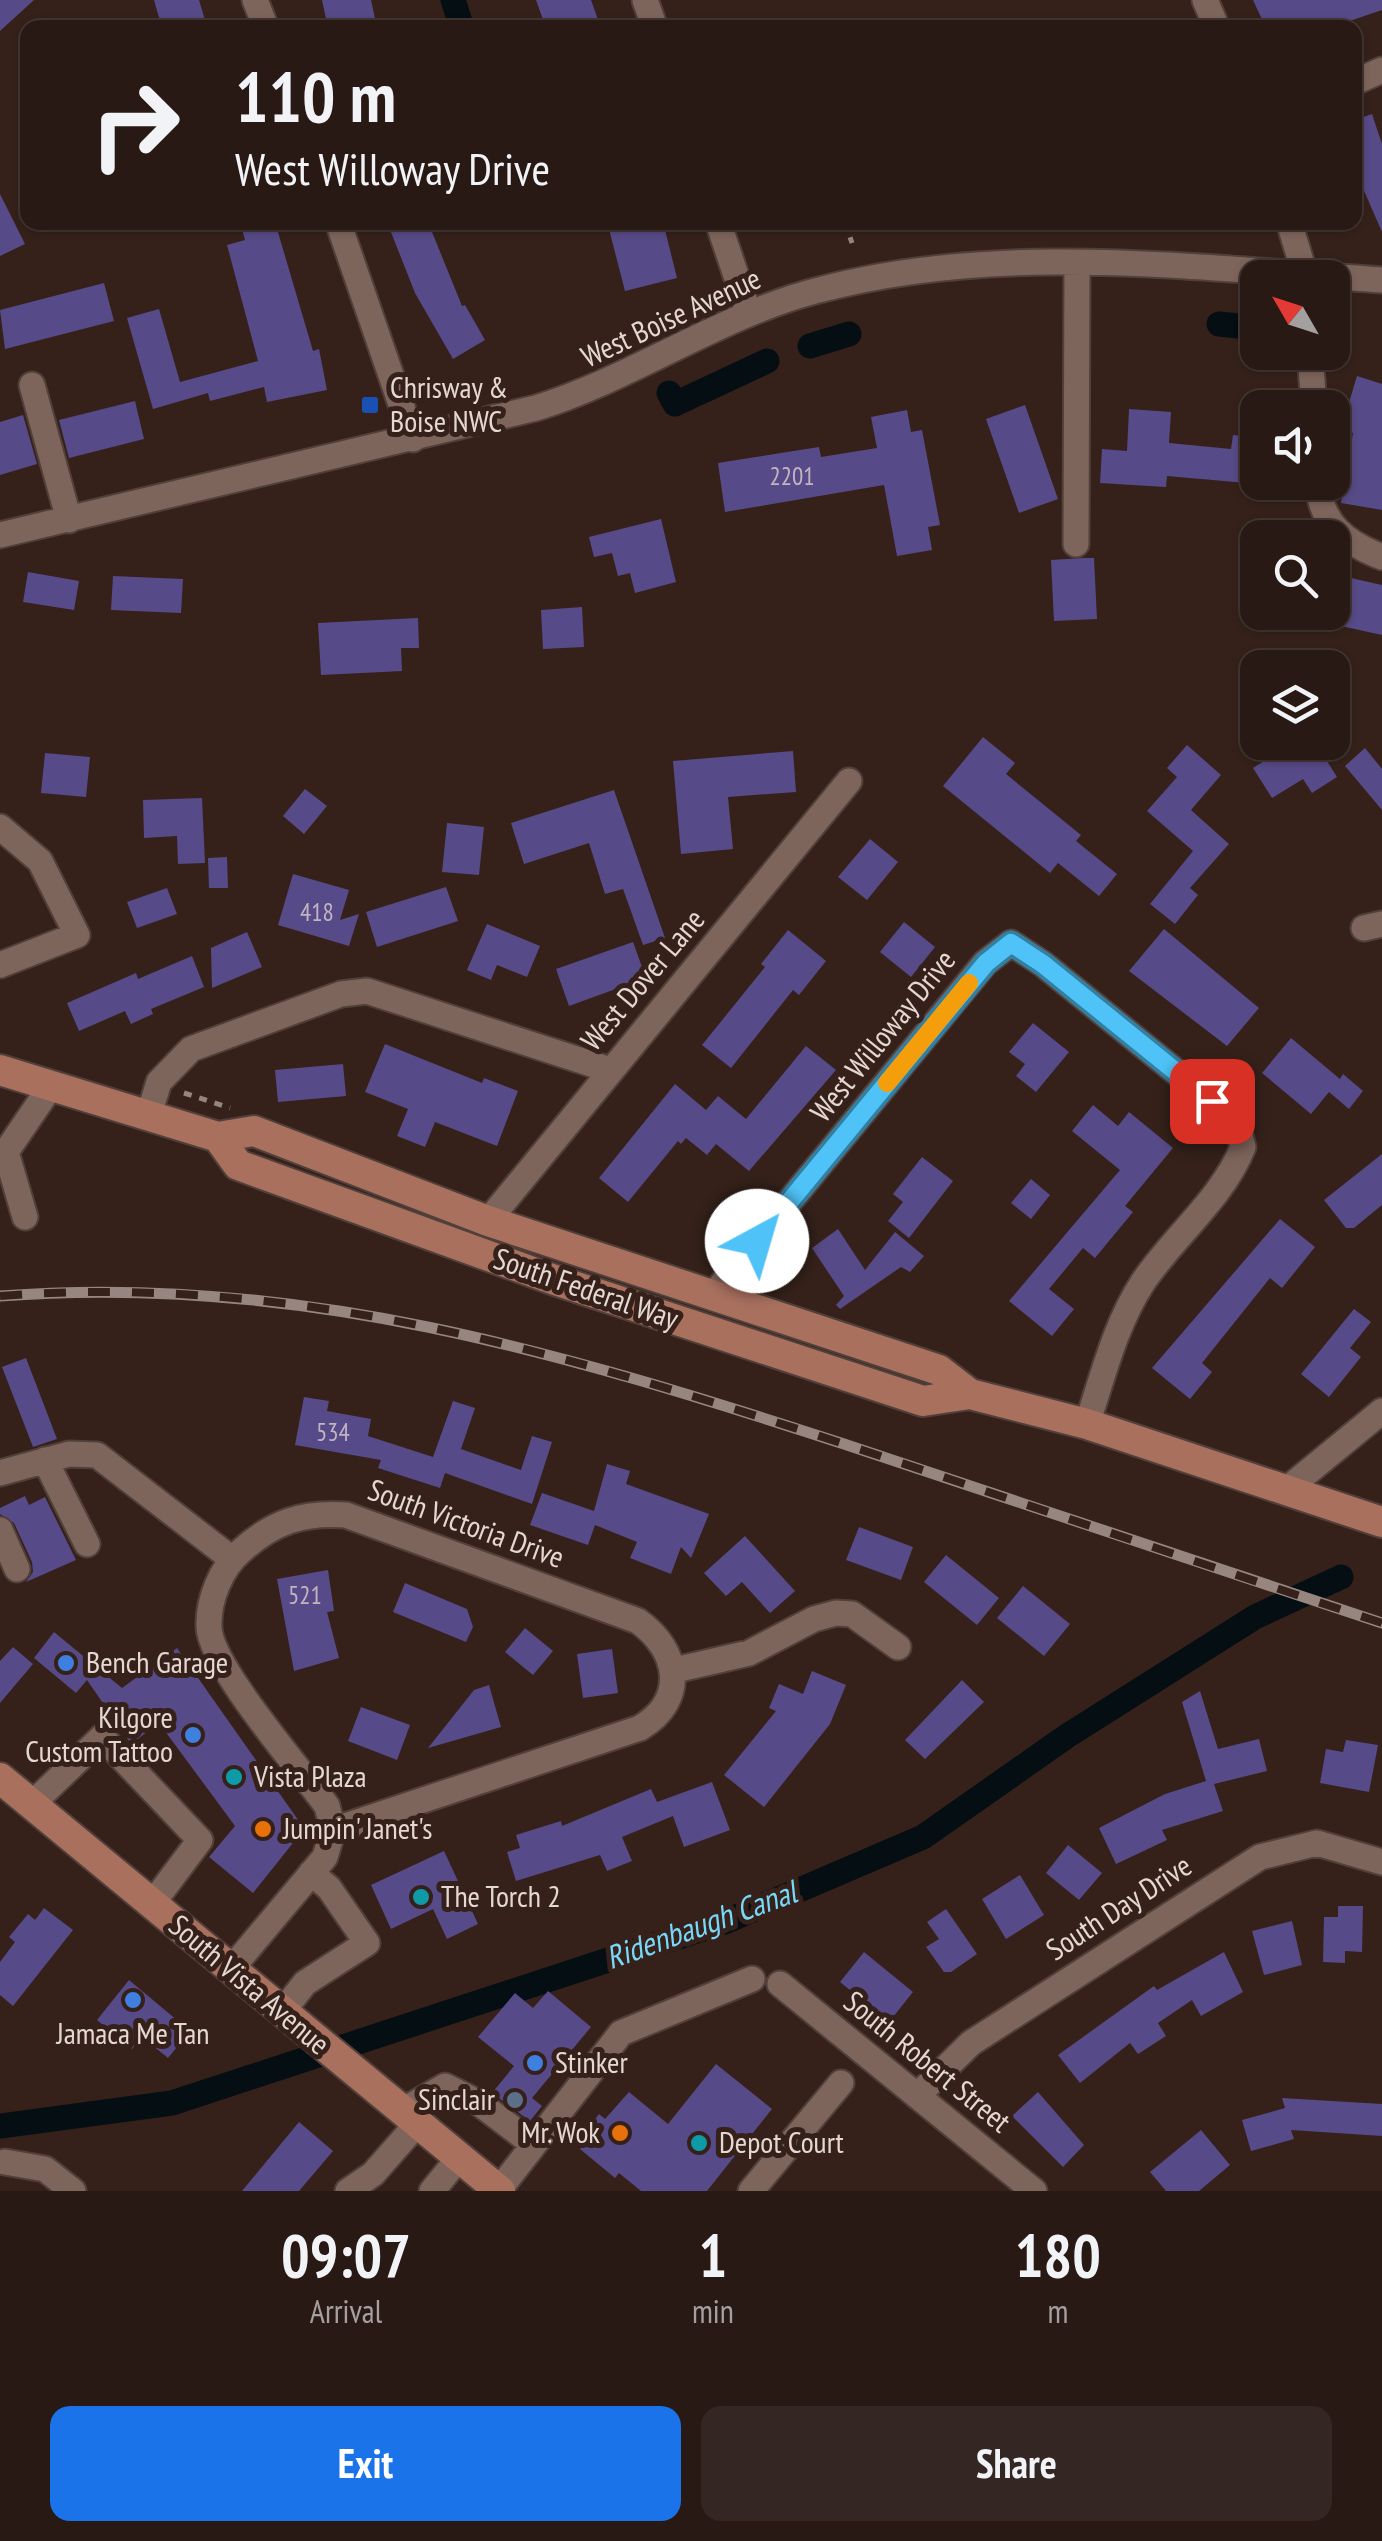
<!DOCTYPE html>
<style>
:root{--surface:#281914;--page:#342622;--text:#f1f3f6;--muted:#a5a0a0;--line:#443834;--accent:#1a73e8}
body{margin:0;font-family:"PT Sans Narrow",sans-serif;background:var(--page);color:var(--text);height:100vh;display:flex;flex-direction:column;font-size:38px;white-space:nowrap}
*{box-sizing:border-box;margin:0}
p{font-size:32px;color:var(--muted)}
.icon{flex:none;width:55px;height:55px;fill:none;stroke:currentColor;stroke-width:2;stroke-linecap:round;stroke-linejoin:round}
.map{position:relative;height:2191px;overflow:hidden}
.drawer{display:flex;flex-direction:column;background:var(--surface);flex:1}
.drawer>*{flex:none}
.hud{position:absolute;left:20px;top:20px;width:1342px;height:210px;border-radius:20px;box-shadow:0 2px 8px #0004,0 0 0 2px var(--line);background:#281914;color:var(--text);overflow:hidden}
.needle{width:65px;rotate:309deg}
.tools{position:absolute;left:1240px;top:260px;display:grid;gap:20px}
.tools a{display:grid;place-items:center;width:110px;height:110px;border-radius:20px;background:var(--surface);box-shadow:0 2px 8px #0004,0 0 0 2px var(--line);font-size:50px}
.pin{position:absolute;display:grid;place-items:center;width:85px;height:85px;color:#fff;margin:-42px;border-radius:20px;box-shadow:0 5px 15px #0006}
.me{position:absolute;width:110px;margin:-55px;rotate:39deg;stroke-linejoin:round;filter:drop-shadow(0 0 8px #0008)}
.turn{display:flex;align-items:center;gap:35px;height:210px;padding:0 50px;font-size:45px}
.turn .icon{width:130px;height:130px;stroke-width:2.5}
.turn b{display:block;font-size:70px;line-height:85px}
.eta{display:flex;justify-content:space-evenly;align-items:center;height:170px;text-align:center}
.eta b{font-size:60px;font-weight:800;line-height:70px}
.primary-button{display:flex;gap:20px;margin-top:auto;padding:20px 50px}
.primary-button a{flex:1;height:115px;border-radius:20px;background:var(--accent);color:#fff;font-size:40px;font-weight:800;line-height:115px;text-align:center}
.primary-button a+a{background:var(--page);color:var(--text)}
.map>svg:first-child{display:block}
.lines{fill:none;stroke-linecap:round;stroke-linejoin:round}
.canal{stroke:#040e13;stroke-width:25}
.building{fill:#574a88}
.minor-casing{stroke:#503f3a;stroke-width:29}
.major-casing{stroke:#503f3a;stroke-width:34}
.path{stroke:#95857f;stroke-width:5;stroke-dasharray:8 8;stroke-linecap:butt}
.minor{stroke:#7e655c;stroke-width:25}
.major{stroke:#a9705e;stroke-width:30}
.rail-casing{stroke:#978680;stroke-width:11}
.rail{stroke:#35211a;stroke-width:8;stroke-dasharray:22;stroke-linecap:butt}
.route-casing{stroke:#337fa1;stroke-width:25}
.route{stroke:#4fc3f7;stroke-width:18}
.slow{stroke:#f59e0b;stroke-width:18}
.transit-dot{fill:#1a4fb4;stroke:#35211a;stroke-width:4}
.shop-dot{fill:#3f7fe0;stroke:#35211a;stroke-width:4}
.culture-dot{fill:#0f9aa8;stroke:#35211a;stroke-width:4}
.food-dot{fill:#e8710a;stroke:#35211a;stroke-width:4}
.service-dot{fill:#5c6f8a;stroke:#35211a;stroke-width:4}
.labels{text-anchor:middle;stroke-width:10;stroke-linejoin:round;paint-order:stroke}
.number-label{font-size:25px;fill:#c2b4c0}
.street-label{font-size:30px;fill:#e5d7d2;stroke:#35211a}
.poi-label{font-size:30px;fill:#e5d7d2;stroke:#35211a;text-anchor:start}
.water-label{font-size:32px;font-style:italic;fill:#77d8fa;stroke:#35211a}
</style>
<div class="map">
<svg width="1382" height="2191" viewBox="0 0 1382 2191">
<rect width="100%" height="100%" fill="#35211a"/>
<g class="lines">
<!-- canal -->
<path class="canal" d="M453 0 462 28
M1219 324 1258 328
M810 346 849 334
M669 393 675 404 767 361
M0 2126 172 2103 727 1921 923 1837 1067 1736 1255 1617 1341 1577"/>
</g>
<!-- building -->
<path class="building" d="M0 0H34L0 31Z
M154 0H199L205 20 162 28Z
M322 0H371L377 28H328Z
M536 0H591L601 28H546Z
M1253 0H1382V10L1329 28H1266Z
M1372 114 1382 144V232L1355 170V120Z
M0 194 25 244 0 256Z
M240 222H275L313 351 319 349 327 390 267 402 264 387 210 401 208 393 153 409 127 318 159 309 180 382 258 361 227 245 245 240Z
M387 222H428L462 306 465 305 485 340 453 359 415 293Z
M633 222H663L677 278 625 291 609 229Z
M104 283 114 321 5 349 0 310Z
M1357 376 1382 384V510L1341 503 1353 433 1341 429Z
M135 401 144 439 69 458 59 420Z
M1025 405 1058 499 1019 513 986 419Z
M1129 409 1171 412 1169 443 1231 449 1233 435 1258 437V484L1167 476 1166 487 1100 483 1102 449 1127 451Z
M907 410 911 432 922 430 940 525 928 527 932 550 897 556 884 485 725 512 718 463 819 447 821 457 877 448 871 417Z
M23 415 37 464 0 475V422Z
M661 519 676 582 635 593 630 573 618 576 612 553 594 557 589 537Z
M1083 558H1094L1097 619 1054 621 1051 560Z
M1332 565 1352 567 1351 578 1382 585V635L1332 624Z
M28 572 79 581 74 610 23 602Z
M113 576 183 579 181 613 111 610Z
M582 607 584 647 543 649 541 610Z
M418 618 419 648H401L402 671 321 675 318 623Z
M983 737 1015 763 1006 774 1081 835 1076 841 1117 874 1099 896 1058 863 1050 873 943 786Z
M1294 742H1315L1337 777 1312 793 1303 779 1272 798 1253 768Z
M1187 745 1221 775 1191 810 1229 844 1190 888 1198 895 1175 924 1150 904 1193 851 1147 811 1177 777 1167 768Z
M1365 748 1382 769V810L1345 766Z
M793 751 796 792 728 797 733 849 681 854 673 761Z
M45 753 90 757 86 797 41 793Z
M305 789 327 806 304 834 283 816Z
M614 790 665 938 643 945 623 889 605 894 589 843 524 864 511 823Z
M202 798 205 863 178 864 177 836 144 838 143 800Z
M447 823 484 827 479 875 442 872Z
M870 839 898 862 867 900 838 877Z
M227 857 228 888H209L208 858Z
M293 874 349 890 340 920 359 914 349 946 278 925Z
M446 887 458 921 377 947 366 912Z
M167 888 177 914 137 928 127 902Z
M904 922 935 947 911 977 880 952Z
M487 924 540 946 527 977 497 965 491 980 467 970Z
M1164 929 1259 1008 1227 1046 1129 971Z
M788 930 826 961 799 995 793 990 731 1068 702 1045 765 967 761 964Z
M247 932 262 967 212 988 211 948Z
M633 942 646 978 569 1006 556 969Z
M192 956 204 987 151 1009 153 1014 131 1024 125 1011 79 1031 67 1003 136 973 138 979Z
M1033 1023 1069 1052 1036 1092 1016 1076 1025 1064 1009 1052Z
M1291 1038 1340 1079 1343 1074 1363 1091 1349 1109 1329 1092 1311 1114 1262 1073Z
M385 1044 482 1083 484 1078 518 1091 497 1146 435 1122 425 1147 397 1136 408 1109 365 1092Z
M806 1046 836 1070 749 1171 716 1144 707 1155 686 1138 681 1144 678 1141 628 1202 599 1178 675 1084 706 1110 718 1096 746 1119Z
M343 1064 346 1096 278 1102 275 1070Z
M1093 1105 1118 1126 1129 1112 1173 1148 1125 1206 1133 1212 1095 1258 1083 1248 1049 1289 1074 1309 1052 1336 1009 1301 1120 1170 1072 1131Z
M1382 1154V1205L1354 1228H1346L1324 1200Z
M922 1157 953 1181 909 1238 888 1221 903 1202 893 1194Z
M1031 1179 1050 1195 1031 1219 1011 1203Z
M1280 1219 1315 1247 1282 1288 1270 1278 1202 1363 1212 1372 1190 1399 1152 1368Z
M838 1229 865 1270 895 1232 924 1256 910 1272 901 1267 840 1309 836 1305 844 1296 812 1248Z
M1354 1309 1371 1322 1350 1348 1361 1357 1329 1397 1301 1374Z
M26 1358 57 1439 33 1447 2 1367Z
M304 1397 329 1401 327 1411 371 1419 368 1436 433 1457 453 1401 475 1408 461 1449 521 1470 532 1436 552 1442 532 1504 445 1473 440 1488 378 1468 381 1460 295 1445Z
M607 1464 630 1471 626 1484 709 1514 691 1558 681 1547 671 1574 630 1558 637 1542 595 1525 588 1545 530 1525 542 1493 594 1511Z
M25 1496 29 1505 45 1497 76 1560 26 1582 33 1572 32 1562 14 1523 0 1514V1508Z
M859 1527 913 1547 901 1580 846 1560Z
M745 1536 795 1591 770 1613 742 1582 726 1596 704 1573Z
M946 1555 999 1598 977 1625 924 1582Z
M328 1570 334 1611 327 1612 339 1658 294 1671 277 1579Z
M405 1583 467 1609 473 1627 466 1642 393 1612Z
M1023 1586 1070 1624 1044 1656 997 1618Z
M525 1628 553 1651 533 1675 505 1652Z
M54 1632 122 1688 177 1648 301 1824 297 1838 253 1893 209 1857 235 1826 159 1723 131 1744 87 1680 76 1693 34 1658Z
M13 1647 33 1664 0 1703V1661Z
M612 1649 618 1693 583 1698 577 1654Z
M812 1671 846 1685 830 1724 764 1807 724 1775 776 1711 769 1708 779 1684 803 1694Z
M962 1680 984 1702 925 1759 905 1740Z
M489 1685 501 1727 428 1748 474 1690Z
M1200 1691 1218 1749 1259 1739 1267 1771 1214 1784 1223 1811 1162 1830 1167 1840 1116 1864 1099 1828 1165 1794 1206 1781 1182 1702Z
M361 1707 410 1725 397 1760 348 1741Z
M1346 1740 1378 1745 1369 1792 1320 1783 1326 1749 1343 1752Z
M712 1782 730 1830 684 1847 673 1816 622 1837 632 1861 607 1871 600 1855 516 1881 507 1852 520 1848 516 1835 561 1821 562 1826 651 1789 657 1802Z
M1068 1845 1102 1873 1079 1900 1046 1873Z
M444 1851 478 1924 447 1939 433 1909 391 1929 371 1885Z
M1020 1875 1044 1915 1006 1939 982 1899Z
M1338 1906H1363L1362 1952 1345 1951V1963L1323 1962 1324 1917H1338Z
M44 1908 73 1930 13 2006 0 1995V1962L15 1942 9 1937 28 1914 35 1920Z
M946 1909 977 1954 951 1972H944L926 1947 939 1939 927 1922Z
M1292 1921 1302 1965 1264 1975 1252 1931Z
M864 1952 913 1992 889 2022 840 1982Z
M1224 1952 1243 1992 1201 2016 1192 2000 1158 2023 1166 2036 1138 2054 1130 2043 1080 2083 1058 2055 1154 1986 1157 1990Z
M129 1980 190 2031 168 2058 142 2037 132 2049 97 2020Z
M548 1991 591 2027 532 2098 542 2106 530 2121 492 2093 514 2066 478 2037 515 1993 533 2008Z
M716 2064 772 2109 707 2191H641L619 2173 615 2178 580 2149 592 2135 586 2130 599 2114 605 2119 629 2092 668 2124Z
M1038 2092 1084 2145 1063 2167 1012 2116Z
M1282 2098 1382 2104V2136L1291 2130 1294 2139 1251 2151 1242 2120 1285 2108Z
M299 2122 333 2151 299 2191H242Z
M1201 2130 1230 2165 1199 2191H1166L1150 2172Z"/>
<g class="lines">
<defs>
<path id="minor" d="M255 0 266 28
M645 0 655 28
M1205 0 1217 28
M1355 82 1382 70
M338 222 413 439
M718 222 749 314
M1289 222 1306 278
M1310 352 1314 408
M32 385 69 520
M1318 482C1320 524 1346 543 1382 557
M0 535 536 408C633 378 717 317 815 291 999 241 1195 268 1382 280
M1076 544 1077 264
M0 827 40 861 77 935 0 965
M1364 928 1382 924
M149 1114 159 1082 191 1049 341 994 367 991 610 1070
M25 1217 6 1152 51 1086
M488 1221 849 781
M713 1295 985 963 1011 943 1043 964 1212 1101 1240 1136 1243 1147C1222 1199 1174 1236 1143 1282 1115 1325 1103 1376 1087 1424
M45 1460 87 1544
M0 1473 69 1454 97 1455 232 1559
M1286 1490 1382 1411
M0 1530 17 1569
M675 1670 749 1653 814 1619 836 1613 852 1614 898 1647
M32 1804 102 1737 200 1840 152 1904
M231 1969 325 1857 333 1830 327 1806C301 1770 210 1666 209 1627 208 1600 221 1568 241 1551 273 1522 302 1512 346 1515L638 1621C680 1651 687 1700 640 1728L333 1830
M780 1984 1034 2191
M282 2012 305 1983 367 1943 329 1888 311 1873
M917 2096 971 2043 1260 1857 1317 1843 1382 1862
M402 2111 445 2086 479 2103 533 2144
M5 2162 45 2169 73 2191
M348 2191 373 2174 417 2124
M432 2191 459 2158
M498 2191 621 2033 752 1979
M751 2191 841 2083"/>
<path id="major" d="M0 1070 218 1137 254 1131 488 1221 939 1370 970 1394
M218 1137 238 1165 552 1279 923 1401 970 1394 1087 1424 1382 1522
M0 1778 500 2191"/>
</defs>
<!-- minor casing -->
<use href="#minor" class="minor-casing"/>
<!-- major casing -->
<use href="#major" class="major-casing"/>
<!-- path -->
<path class="path" d="M866 23 868 28
M845 222 852 243
M184 1093 230 1108"/>
<!-- minor -->
<use href="#minor" class="minor"/>
<!-- major -->
<use href="#major" class="major"/>
<defs>
<path id="rail" d="M0 1296C298 1273 564 1353 844 1444 1023 1503 1202 1564 1382 1623"/>
</defs>
<!-- rail casing -->
<use href="#rail" class="rail-casing"/>
<!-- rail -->
<use href="#rail" class="rail"/>
</g>
<g class="lines">
<defs>
<path id="route" d="M757 1241 986 963 1011 943 1043 964 1212 1101"/>
</defs>
<!-- route casing -->
<use href="#route" class="route-casing"/>
<!-- route -->
<use href="#route" class="route"/>
<!-- slow -->
<path class="slow" d="M887 1083 969 983"/>
</g>
<!-- markers -->
<rect class="transit-dot" x="360" y="395" width="20" height="20" rx="5"/>
<g class="shop-dot">
<circle cx="66" cy="1663" r="10"/>
<circle cx="193" cy="1735" r="10"/>
<circle cx="133" cy="2000" r="10"/>
<circle cx="535" cy="2063" r="10"/>
</g>
<g class="culture-dot">
<circle cx="234" cy="1777" r="10"/>
<circle cx="421" cy="1897" r="10"/>
<circle cx="699" cy="2143" r="10"/>
</g>
<g class="food-dot">
<circle cx="263" cy="1829" r="10"/>
<circle cx="620" cy="2133" r="10"/>
</g>
<circle class="service-dot" cx="515" cy="2100" r="10"/>
<g class="labels">
<!-- number labels -->
<g class="number-label">
<text x="792" y="485">2201</text>
<text x="317" y="921">418</text>
<text x="333" y="1441">534</text>
<text x="305" y="1604">521</text>
</g>
<!-- street labels -->
<g class="street-label">
<text transform="translate(671 318) rotate(-25)" y="10">West Boise Avenue</text>
<text transform="translate(643 980) rotate(-50)" y="10">West Dover Lane</text>
<text transform="translate(883 1036) rotate(-51)" y="10">West Willoway Drive</text>
<text transform="translate(586 1289) rotate(19)" y="10">South Federal Way</text>
<text transform="translate(466 1524) rotate(20)" y="10">South Victoria Drive</text>
<text transform="translate(1119 1908) rotate(-33)" y="10">South Day Drive</text>
<text transform="translate(249 1985) rotate(40)" y="10">South Vista Avenue</text>
<text transform="translate(927 2062) rotate(39)" y="10">South Robert Street</text>
</g>
<!-- poi labels -->
<g class="poi-label">
<text x="390" y="398">Chrisway &amp;<tspan x="390" dy="34">Boise NWC</tspan></text>
<text x="86" y="1673">Bench Garage</text>
<text x="173" y="1728" text-anchor="end">Kilgore<tspan x="173" dy="34">Custom Tattoo</tspan></text>
<text x="254" y="1787">Vista Plaza</text>
<text x="283" y="1839">Jumpin' Janet's</text>
<text x="441" y="1907">The Torch 2</text>
<text x="133" y="2044" text-anchor="middle">Jamaca Me Tan</text>
<text x="555" y="2073">Stinker</text>
<text x="495" y="2110" text-anchor="end">Sinclair</text>
<text x="600" y="2143" text-anchor="end">Mr. Wok</text>
<text x="719" y="2153">Depot Court</text>
</g>
<!-- water labels -->
<g class="water-label">
<text transform="translate(701 1925) rotate(-20)" y="11">Ridenbaugh Canal</text>
</g>
</g>
</svg>
<div class="tools">
<a><svg class="needle" viewBox="-14 -14 28 28"><path d="M0-13l5 13h-10z" fill="#e53935"/><path d="M0 13l5-13h-10z" fill="#a5a0a0"/></svg></a>
<a><svg class="icon" aria-label="sound" viewBox="0 0 24 24"><path d="M4 9h4l5-4v14l-5-4H4zM17 9q2 3 0 6"/></svg></a>
<a><svg class="icon" aria-label="search" viewBox="0 0 24 24"><circle cx="10" cy="10" r="6"/><path d="M15 15l6 6"/></svg></a>
<a><svg class="icon" aria-label="layers" viewBox="0 0 24 24"><path d="M12 4l9 5-9 5-9-5zM3 14l9 5 9-5"/></svg></a>
</div>
<div class="pin" style="left:1212px;top:1101px;background:#d93025"><svg class="icon" aria-label="arrive" viewBox="0 0 24 24"><path d="M6 21V4h12l-3 4 3 4H6"/></svg></div>
<svg class="me" style="left:757px;top:1241px" viewBox="-20 -20 40 40"><circle r="19" fill="#fff"/><path d="M0-13L10 11 0 6-10 11z" fill="#4fc3f7"/></svg>
<div class="hud">
<div class="turn"><svg class="icon" aria-label="right" viewBox="0 0 24 24"><path d="M7 20v-9h11M14 6l5 5-5 5"/></svg><div><b>110 m</b>West Willoway Drive</div></div>
</div>
</div>
<section class="drawer">
<div class="eta">
<div><b>09:07</b><p>Arrival</p></div>
<div><b>1</b><p>min</p></div>
<div><b>180</b><p>m</p></div>
</div>
<div class="primary-button"><a>Exit</a><a>Share</a></div>
</section>
